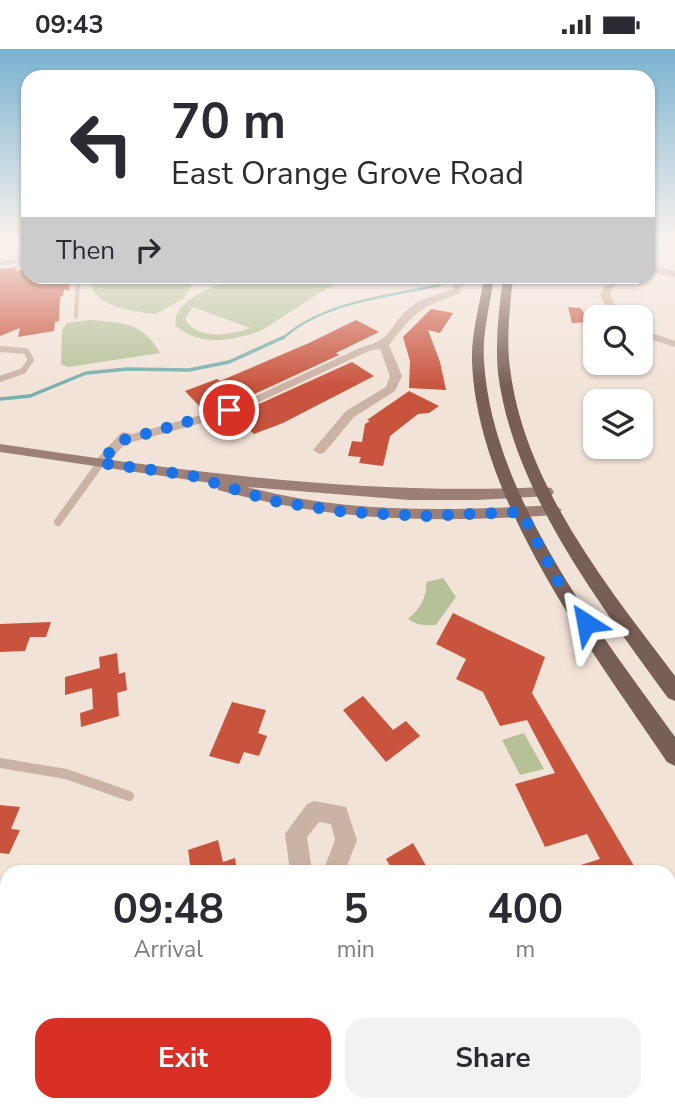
<!DOCTYPE html>
<style>
:root{--surface:#fff;--page:#f2f2f3;--text:#2b2b33;--muted:#7c7c81;--accent:#d93025}
body{margin:0;font-family:"Nunito Sans",sans-serif;background:var(--page);color:var(--text);height:100vh;display:flex;flex-direction:column;font-size:26px;white-space:nowrap}
*{box-sizing:border-box;margin:0}
p{font-size:23px;color:var(--muted)}
.icon{flex:none;width:38px;height:38px;fill:none;stroke:currentColor;stroke-width:2;stroke-linecap:round;stroke-linejoin:round}
.map{position:relative;flex:1;overflow:hidden}
.side{position:absolute;left:0px;top:816px;width:676px;height:247px;display:flex;flex-direction:column;background:var(--surface);border-radius:21px 21px 0 0;box-shadow:0 2px 5px #0004}
.side>*{flex:none}
.top-card{position:absolute;left:21px;top:21px;width:634px;height:214px;border-radius:21px;box-shadow:0 2px 5px #0004;background:#fff;color:var(--text);overflow:hidden}
.controls{position:absolute;left:583px;top:256px;display:grid;gap:14px}
.controls a{display:grid;place-items:center;width:70px;height:70px;border-radius:14px;background:var(--surface);box-shadow:0 2px 5px #0004;font-size:35px}
.pin{position:absolute;display:grid;place-items:center;width:60px;height:60px;color:#fff;margin:-30px;border:4px solid #fff;border-radius:50%;box-shadow:0 2px 7px #0007}
.me{position:absolute;width:77px;margin:-38px;rotate:326deg;stroke-linejoin:round;filter:drop-shadow(0 0 5px #0008)}
.turn{display:flex;align-items:center;gap:24px;height:147px;padding:0 35px;font-size:32px}
.turn .icon{width:91px;height:91px;stroke-width:2.5}
.turn b{display:block;font-size:49px;line-height:60px}
.then{display:flex;align-items:center;height:66px;padding:0 35px;background:#0003;gap:14px;font-size:26px}
.eta{display:flex;justify-content:space-evenly;align-items:center;height:119px;text-align:center}
.eta b{font-size:42px;font-weight:700;line-height:49px}
.primary-button{display:flex;gap:14px;margin-top:auto;padding:14px 35px}
.primary-button a{flex:1;height:80px;border-radius:21px;background:var(--accent);color:#fff;font-size:28px;font-weight:700;line-height:80px;text-align:center}
.primary-button a+a{background:var(--page);color:var(--text)}
.status{display:flex;justify-content:space-between;align-items:center;height:49px;padding:0 35px;background:var(--surface);direction:ltr}
.status svg{height:19px;fill:currentColor}
.map>svg:first-child{display:block}
.green{fill:#b6c198;fill-rule:evenodd}
.lines{fill:none;stroke-linecap:round;stroke-linejoin:round}
.stream-far1{stroke:#76afac;stroke-width:2.5}
.stream{stroke:#76afac;stroke-width:3.5}
.building{fill:#c9543e}
.lane-far4{stroke:#cab2a4;stroke-width:4.5}
.lane-far3{stroke:#cab2a4;stroke-width:6}
.lane-far2{stroke:#cab2a4;stroke-width:8}
.lane-far1{stroke:#cab2a4;stroke-width:10}
.lane{stroke:#cab2a4;stroke-width:12}
.street{fill:#cab2a4;fill-rule:evenodd}
.secondary{fill:#9d8075;fill-rule:evenodd}
.primary{fill:#775e56;fill-rule:evenodd}
.route{stroke:#1a73e8;stroke-width:12;stroke-dasharray:0 21.6}
</style>
<div class="status"><b>09:43</b><svg viewBox="0 0 49 12"><path d="M0 12V9h3v3zM5 12V6h3v6zM10 12V3h3v9zM15 12V0h3v12zM26 1h20v11H26zM47 4h2v5h-2z"/></svg></div>
<div class="map">
<svg width="675" height="1062" viewBox="0 0 675 1062">
<rect width="100%" height="100%" fill="#f2e3d8"/>
<!-- green -->
<path class="green" d="M92 228H197L183 250 156 265C137 263 85 257 92 228Z
M235 228H345L262 281C234 292 199 298 176 277 169 252 217 237 235 228ZM193 258 250 279C232 286 196 292 185 270Z
M89 271C121 273 143 273 160 304L68 318 61 315 62 281 67 274Z
M443 529 456 548 436 576C426 577 416 576 408 570 419 561 428 547 426 533Z
M524 684 544 720 520 726 502 691Z"/>
<g class="lines">
<!-- stream-far1 -->
<path class="stream-far1" d="M282 290C322 253 389 247 440 236"/>
<!-- stream -->
<path class="stream" d="M0 350 30 347 86 324 127 320 189 321 229 313 284 288"/>
</g>
<!-- building -->
<path class="building" d="M17 218 15 222 28 220V228H70L69 242 64 240 63 247 60 248 59 272 55 273 54 282 18 288 20 279 0 287V220Z
M568 258 580 259 592 273 572 274Z
M431 260 453 264 440 284 428 281 440 313 446 341 409 339 410 312 403 288Z
M356 271 379 283 336 304 339 306 248 348 200 358 185 342 217 330 220 332 309 294Z
M352 313 374 327 283 374 254 385 240 372 248 369 241 363Z
M409 342 439 357 429 364 418 365 390 387 383 417 359 414 361 408 348 407 352 392 362 393 365 375 370 372 367 371Z
M453 564 545 608 532 644 637 822H568V820L600 810 587 785 545 798 515 735 555 724 527 671 500 677 483 643 456 630 466 610 436 595Z
M51 573 46 588H30L25 602 0 603V575Z
M117 604 119 625 125 623 127 641 117 644 119 667 81 678 80 664 93 660 92 639 65 646V628L100 619 99 608Z
M363 647 393 681 406 672 420 687 386 713 343 661Z
M232 653 266 661 258 684 267 687 259 707 244 703 239 715 209 707Z
M0 756 20 758 11 780 20 781 9 805 0 804Z
M218 791 223 813 235 809 237 822H191L188 801Z
M413 794 429 822H393L386 810Z"/>
<g class="lines">
<!-- lane-far4 -->
<path class="lane-far4" d="M0 215 28 210
M76 268 78 228"/>
<!-- lane-far3 -->
<path class="lane-far3" d="M0 300 26 302 31 311 23 322 0 330
M97 418 100 414"/>
<!-- lane-far2 -->
<path class="lane-far2" d="M58 473 99 416"/>
<!-- lane-far1 -->
<path class="lane-far1" d="M0 714 66 725 129 747"/>
<!-- lane -->
<path class="lane" d="M670 999 675 1009"/>
<!-- street -->
<path class="street" d="M648 217 675 222V228L648 222Z
M458 228H466L459 245C419 258 415 263 389 296L402 327 395 342 354 368 324 404 319 405 313 401 346 362 386 338 390 327 380 300 369 302 257 354 209 372 125 395 105 417H95L93 414 122 383 132 385 201 366 249 350 362 298C393 290 387 280 407 261 419 249 437 246 452 241Z
M609 228H617L610 246 622 268H612L600 246Z
M640 280 675 292V298L640 287Z
M314 752 346 758 357 791 345 822H323L335 791 331 775 319 773 307 788 312 822H290L285 785 307 755Z
M324 1055H352L353 1062H325Z"/>
<!-- secondary -->
<path class="secondary" d="M0 395C183 422 360 447 546 438L551 439 554 443 551 447 477 451H409L247 438C347 465 451 462 554 456L562 461 554 466C434 474 334 473 218 441L217 435 0 403Z"/>
<!-- primary -->
<path class="primary" d="M484 228H494C490 256 482 284 484 312 492 447 599 582 675 688V717L667 713C592 601 477 452 472 312 471 284 480 256 484 228Z
M503 228H513C510 258 506 289 510 319 524 435 607 537 675 627V652L668 649C600 555 513 443 498 324 495 292 499 260 503 228Z"/>
</g>
<!-- sky -->
<linearGradient id="sky" x2="0" y2="1"><stop stop-color="#7ab2d0"/><stop offset="0.56" stop-color="#f9f2ed"/><stop offset="1" stop-color="#f9f2ed" stop-opacity="0"/></linearGradient>
<rect width="675" height="338" fill="url(#sky)"/>
<g class="lines">
<!-- route -->
<path class="route" d="M229 361 120 392 100 414 190 426 272 452 346 463 424 467 521 463 558 532 586 574"/>
</g>
</svg>
<div class="controls">
<a><svg class="icon" aria-label="search" viewBox="0 0 24 24"><circle cx="10" cy="10" r="6"/><path d="M15 15l6 6"/></svg></a>
<a><svg class="icon" aria-label="layers" viewBox="0 0 24 24"><path d="M12 4l9 5-9 5-9-5zM3 14l9 5 9-5"/></svg></a>
</div>
<div class="pin" style="left:229px;top:361px;background:#d93025"><svg class="icon" aria-label="arrive" viewBox="0 0 24 24"><path d="M6 21V4h12l-3 4 3 4H6"/></svg></div>
<svg class="me" style="left:586px;top:574px" viewBox="-20 -20 40 40"><path d="M0-17L14 15 0 8-14 15z" fill="#1a73e8" stroke="#fff" stroke-width="4"/></svg>
<div class="top-card">
<div class="turn"><svg class="icon" aria-label="left" viewBox="0 0 24 24"><path d="M17 20v-9H6M10 6l-5 5 5 5"/></svg><div><b>70 m</b>East Orange Grove Road</div></div>
<div class="then">Then<svg class="icon" aria-label="right" viewBox="0 0 24 24"><path d="M7 20v-9h11M14 6l5 5-5 5"/></svg></div>
</div>
<section class="side">
<div class="eta">
<div><b>09:48</b><p>Arrival</p></div>
<div><b>5</b><p>min</p></div>
<div><b>400</b><p>m</p></div>
</div>
<div class="primary-button"><a>Exit</a><a>Share</a></div>
</section>
</div>
